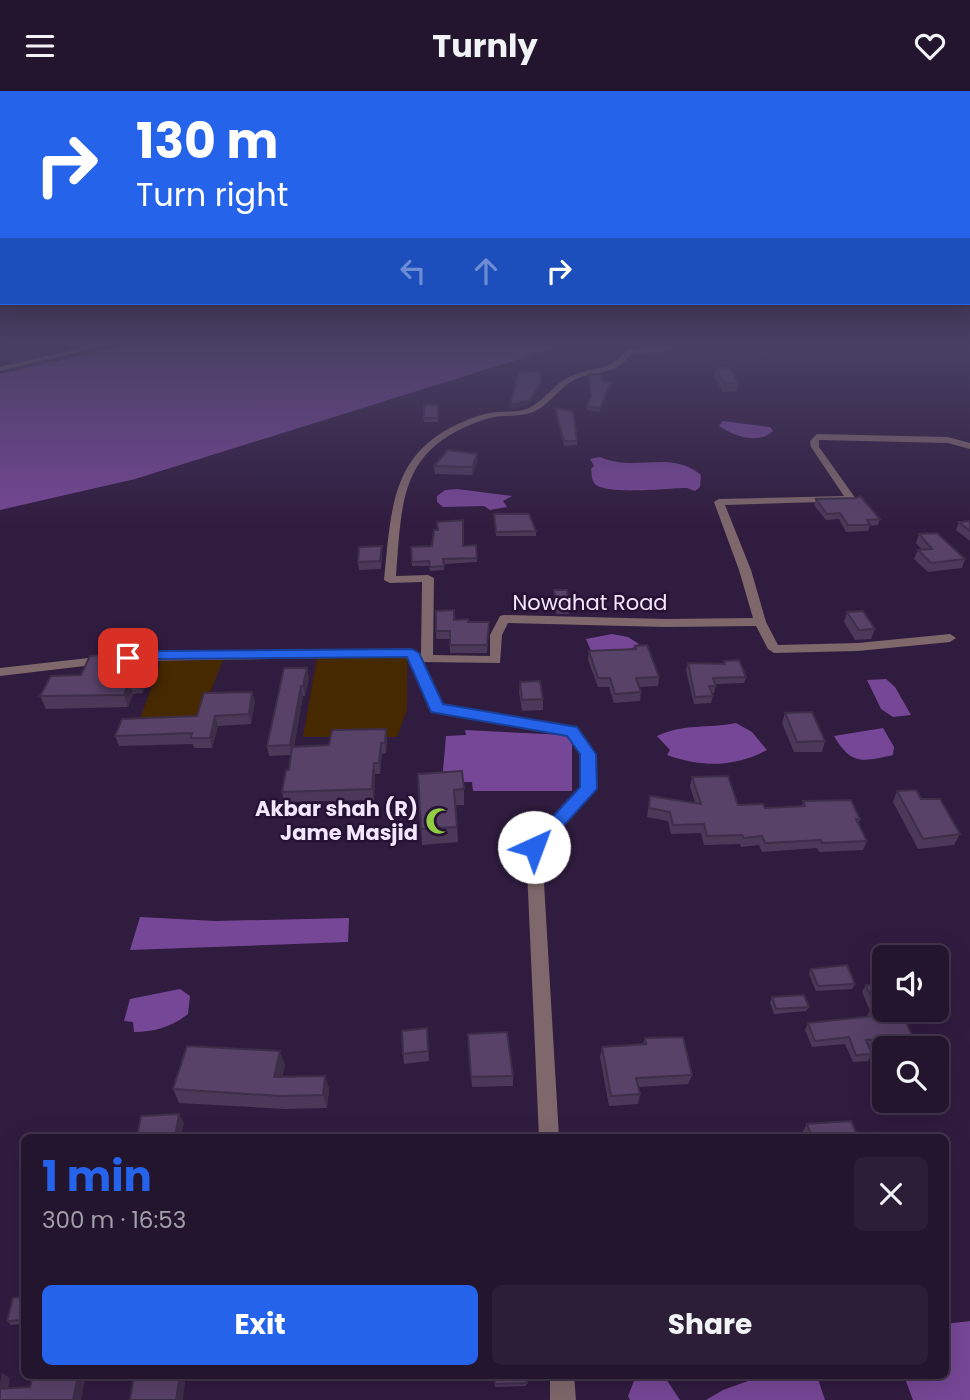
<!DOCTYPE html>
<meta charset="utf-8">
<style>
:root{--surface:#24152f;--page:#2c1e37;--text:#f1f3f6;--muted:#a39faa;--line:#41344b;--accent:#2563eb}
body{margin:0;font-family:Poppins,sans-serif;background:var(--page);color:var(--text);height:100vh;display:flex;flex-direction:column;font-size:26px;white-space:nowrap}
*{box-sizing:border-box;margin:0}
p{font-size:23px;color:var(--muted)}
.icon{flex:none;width:38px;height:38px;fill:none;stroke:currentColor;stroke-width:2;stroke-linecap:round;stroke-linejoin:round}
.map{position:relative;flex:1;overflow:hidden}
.panel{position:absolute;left:21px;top:1043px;width:928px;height:245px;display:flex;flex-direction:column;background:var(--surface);border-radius:10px;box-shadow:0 7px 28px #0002,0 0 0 2px var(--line)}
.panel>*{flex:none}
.top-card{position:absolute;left:0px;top:0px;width:971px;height:214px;box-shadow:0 7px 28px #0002,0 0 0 2px var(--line);background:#2563eb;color:#fff;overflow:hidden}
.fabs{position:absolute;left:872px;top:854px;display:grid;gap:14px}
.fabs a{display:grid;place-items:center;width:77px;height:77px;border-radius:10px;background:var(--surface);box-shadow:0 7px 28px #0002,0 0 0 2px var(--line);font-size:35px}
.pin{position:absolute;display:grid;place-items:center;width:60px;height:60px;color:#fff;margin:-30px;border-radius:14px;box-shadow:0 4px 10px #0006}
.me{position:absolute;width:77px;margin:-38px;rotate:43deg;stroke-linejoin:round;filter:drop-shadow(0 0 5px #0008)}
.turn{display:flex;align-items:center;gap:24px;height:147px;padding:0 21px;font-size:32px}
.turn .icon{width:91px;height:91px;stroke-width:2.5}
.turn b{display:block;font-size:49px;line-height:60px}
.lanes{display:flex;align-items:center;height:66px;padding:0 21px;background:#0003;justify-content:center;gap:35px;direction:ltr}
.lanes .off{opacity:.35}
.round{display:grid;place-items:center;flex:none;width:74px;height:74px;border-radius:10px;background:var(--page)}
.head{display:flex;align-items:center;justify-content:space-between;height:119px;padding:0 21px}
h1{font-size:42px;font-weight:700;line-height:52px;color:var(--accent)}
.primary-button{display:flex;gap:14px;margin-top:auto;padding:14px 21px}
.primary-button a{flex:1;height:80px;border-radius:10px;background:var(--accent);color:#fff;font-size:28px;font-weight:700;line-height:80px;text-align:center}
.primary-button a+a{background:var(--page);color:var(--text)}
header{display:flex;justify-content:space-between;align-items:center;height:91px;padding:0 21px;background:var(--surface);font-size:32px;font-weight:700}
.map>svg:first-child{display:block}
.green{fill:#472900}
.water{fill:#764796}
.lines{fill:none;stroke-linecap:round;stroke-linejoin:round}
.minor{fill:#7f686b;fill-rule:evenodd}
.wall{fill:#4c3959}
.shaded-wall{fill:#3e2e49}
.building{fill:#584268;stroke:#3e2e49;stroke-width:2}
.route{fill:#2563eb;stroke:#184099;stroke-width:2}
.labels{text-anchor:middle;stroke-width:5;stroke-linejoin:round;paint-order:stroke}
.street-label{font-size:21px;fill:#f3e6fd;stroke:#261234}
.poi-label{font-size:21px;font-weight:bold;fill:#f3e6fd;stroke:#261234;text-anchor:end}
</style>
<header><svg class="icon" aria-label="menu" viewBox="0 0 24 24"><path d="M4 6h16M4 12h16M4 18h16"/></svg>Turnly<svg class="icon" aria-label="heart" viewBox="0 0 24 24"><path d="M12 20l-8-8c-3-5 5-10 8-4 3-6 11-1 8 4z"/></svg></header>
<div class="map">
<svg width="970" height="1309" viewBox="0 0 970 1309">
<rect width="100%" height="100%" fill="#301c3f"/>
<!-- green -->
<path class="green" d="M317 567H407V619L397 646H303Z
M223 569 197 635 137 636 161 570Z"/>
<!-- water -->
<path class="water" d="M132 253H568L135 388 0 419V283Z
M723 330 770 336 773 340C758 354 734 345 719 335Z
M600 366C637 382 669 358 701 384L700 396 695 400 687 397C668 397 611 404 596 394 591 390 592 383 591 378L594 375 590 368Z
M457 398 512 405 503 410 507 416 490 419 484 415 443 416 437 411V405L445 399Z
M612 543 628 546 639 553 629 559 592 562 586 548Z
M886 588 895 596 911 624 893 626 881 618 867 589Z
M736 632 752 641 767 659C734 677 701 676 667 664L670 659 657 645C685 632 707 638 736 632Z
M883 637 894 656 893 664C862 671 851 674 834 645Z
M465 639 565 644 572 649V700H473L472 691H442L446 645 466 644Z
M140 826 216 830 349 827 348 851 130 859Z
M180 898 190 905 188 923C172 936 154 941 134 941L133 931 124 930 130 908Z
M970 1230V1309H913L904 1285 945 1284V1233Z
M765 1284 817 1285 825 1309H706L723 1299Z
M636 1285H664L680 1309H630L628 1305Z"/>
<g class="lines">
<!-- minor -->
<path class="minor" d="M99 253H111L0 280V276Z
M673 253H682L661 261 632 262C615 286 599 278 576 288 559 296 550 314 533 321 518 327 501 323 486 328 400 356 402 407 396 485L428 484 434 487 433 564 490 565V544L500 525 504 524 665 528 753 527 739 479 714 411 719 408 844 405 811 356 810 350 817 343 948 346 970 352V358L948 352 819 349V356L856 408 854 410 725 414 751 479 766 531 778 554 858 552 950 543 956 547 950 551 858 560 774 562 768 558 756 535 665 536 508 532 502 544 500 572 420 571 442 613 577 637 595 663V698L542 758 559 1046H539L526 756 581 697V663L568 644 432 620 406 566 137 570 131 566 137 562 412 558 421 563 422 491 390 492 384 489C392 408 392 353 481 324 496 319 514 323 529 317 545 309 555 292 571 285 595 274 610 282 627 258L661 257Z
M106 565 112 569 110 572 0 585V577Z
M550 1284H574L576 1309H550Z"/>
</g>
<!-- wall -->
<path class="wall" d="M716 277 739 292 737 300 723 301 714 285Z
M589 284 605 291H611V295L599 321 587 319V315L591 307Z
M424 314H438V331H424Z
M555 317 577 350V354L564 355 555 321Z
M477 363V371L472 384 435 383 434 375Z
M816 408 880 428 878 434 870 435 868 440 846 441 839 428 826 429 814 414Z
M494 423 536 440V445H496Z
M970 430V450L956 439 959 431Z
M919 443 965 468 962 477 928 481 914 468 918 459H922L916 452Z
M476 454 477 471 444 473V479L430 480 429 475H412L411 456Z
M382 463 381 478 359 479 358 471Z
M554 499 569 513V523H556L554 509Z
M436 520 454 529 468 531H489L487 562H450V548H436Z
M847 521 875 538 871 548 855 549 844 531Z
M635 555 659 586 658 595 639 596 641 601 640 610 614 612 609 596H598L588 569 589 560 634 558Z
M151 559 155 571 143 602 133 603 128 616 46 618 40 605 81 584Z
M724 570 746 586 744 592 716 593 714 602H711L713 605 711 612 694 613 686 579 688 572 723 573Z
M309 587 305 605H303L294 656 329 654 386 638 387 648 386 662 382 663 380 683H375L374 709 284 711 282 701 289 679 291 664 269 665 267 655 281 595Z
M520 591 543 608V619L522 620 519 601Z
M252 601 255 611 251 633 218 635 212 657H194L193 653 119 655 115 645 197 625Z
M785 622 825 650 822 661H794L782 632Z
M418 683 464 698V714H456L458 751 422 754Z
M692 686 738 714 765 717 802 715 803 710 860 728 858 733 867 750 863 759 819 761 817 757 762 761 759 754 741 756 740 753 704 754 701 742 671 743 668 730 647 726 650 705 695 712 690 695Z
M897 700 921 708 960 743 954 754 918 758 893 711Z
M811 878 855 893 852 898 816 900 809 883Z
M866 894 881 898 913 947 909 954 868 955 872 963 868 970 853 971 845 953 812 956 805 939 808 932 868 926 867 924 870 920 862 901Z
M772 906 809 916 806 920 774 923 770 911Z
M427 937 429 970 404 973 403 963Z
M468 943 513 985V995L472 996Z
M645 947 692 984 688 993 638 996 640 1003 638 1013 609 1015 600 966 602 956 643 953Z
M285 974 282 986 325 985 329 998 327 1017 285 1018 179 1012 173 998Z
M807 1033 858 1046H803L802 1042Z
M24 1206V1233L11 1234 7 1230Z
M495 1284 527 1292 526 1295 495 1296Z"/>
<!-- shaded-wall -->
<path class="shaded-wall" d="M541 291 540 295 530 313 510 318V314Z
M611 291V295L599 321 600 317Z
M477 363V371L472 384V376Z
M151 559 155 571 143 602 139 590Z
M307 577 309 587 305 605 303 595Z
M129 590 133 603 128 616 124 604Z
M301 595 303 605 292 664 290 654Z
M252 601 255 611 251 633 249 623Z
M215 625 218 635 212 657 210 647Z
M386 638 387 648 386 662 385 652Z
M381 652 382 663 380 683 379 672Z
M374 672 375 683 374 709 372 698Z
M280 960 285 974 279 1000 274 986Z
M325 985 329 998 327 1017 323 1004Z
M179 1023 184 1032 181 1046H175Z
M2 1282 10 1287 7 1303 0 1299V1291Z
M78 1284H86L81 1309H73Z
M180 1284H186L183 1309H176Z"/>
<!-- building -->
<path class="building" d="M716 277H730L739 292H724Z
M519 280 540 281 541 291 530 309 510 314Z
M600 283 605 291H611L600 317 587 315 591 305 589 284Z
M424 314H438V327H424Z
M555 317 573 320 577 350H564Z
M448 359 477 363 472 376 434 375Z
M860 405 880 428 867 429 870 434H848L840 422 827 423 816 408 856 407Z
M494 423H529L536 440 496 441Z
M463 429V455L476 454 477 467 443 468 444 475 430 476 429 470 412 471 411 456 432 455 434 439H438L437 431Z
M970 430V440L959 431Z
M937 442 965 468 931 472 918 459 932 458 919 443Z
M382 455 380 470 358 471 359 456Z
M554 499H567L569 513H556Z
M454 519V529L468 528V531H489L487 554H450V540H436V520Z
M863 520 875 538 859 539 847 521Z
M647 554 659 586 636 587 641 601 615 603 610 587H598L589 560 636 558 635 555Z
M151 559 139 590H129L124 604 40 605 51 585 81 584 90 565Z
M739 569 746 586 713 587 716 595H709L713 605 695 606 688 572 725 573 724 570Z
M284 577H307L303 595H301L290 654 267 655Z
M540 590 543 608 522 609 520 591Z
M252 601 249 623 215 625 210 647H191L192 642 115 645 122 628 197 625 204 602Z
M812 621 825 650 797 651 785 622Z
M386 638 385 652H381L379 672H374L372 698 282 701 286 679H289L292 656 329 654 332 639Z
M462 680 464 698 454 699 457 736 421 738 418 683Z
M728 685 738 714 763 713 765 717 805 715 803 710 851 709 860 728H856L867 750 822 752 821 749 765 752 762 745 744 747 742 744 707 745 704 733 673 734 670 721 649 717 650 705 701 713 692 686Z
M916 699 921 708H940L960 743 923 748 897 700Z
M847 874 855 893 818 895 811 878Z
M866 894H879L881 898H884V919H901L913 947 866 949 872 963 856 964 849 946 815 950 808 932 874 925 871 918 876 917Z
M804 904 809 916 776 918 772 906Z
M427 937 428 960 403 963 402 940Z
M507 941 513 985 471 986 468 943Z
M683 946 692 984 636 987 640 1003 611 1005 602 956 646 953 645 947Z
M187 955 280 960 274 986 325 985 323 1004 281 1005 173 998Z
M179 1023 175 1046H137L141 1025Z
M851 1030 858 1046H812L807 1033Z
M24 1206V1229L7 1230 13 1207Z
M33 1284H78L73 1309H0V1298L30 1296Z
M134 1284H180L176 1309H130Z
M495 1284H526L527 1292 495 1293Z"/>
<!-- sky -->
<linearGradient id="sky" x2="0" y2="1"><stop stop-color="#1a0f23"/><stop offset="0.58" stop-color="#484063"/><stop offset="1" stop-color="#484063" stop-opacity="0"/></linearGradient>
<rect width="970" height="436" fill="url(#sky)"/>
<!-- route -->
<path class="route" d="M412 558 419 562 443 613 577 636 596 663 597 698 540 761H528L525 756 580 696V663L567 645 431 621 407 566 154 568 128 571 121 567 128 562 154 560Z"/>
<!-- icons -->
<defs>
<symbol id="mosque-bare" viewBox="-9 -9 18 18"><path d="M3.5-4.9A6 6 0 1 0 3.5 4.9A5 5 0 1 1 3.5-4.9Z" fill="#91cd40" stroke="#261234" stroke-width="2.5" paint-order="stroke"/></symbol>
</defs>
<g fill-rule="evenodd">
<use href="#mosque-bare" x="420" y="711" width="38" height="38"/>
</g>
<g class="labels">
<!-- street labels -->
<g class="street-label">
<text x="590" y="519">Nowahat Road</text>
</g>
<!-- poi labels -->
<g class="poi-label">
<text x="418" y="725">Akbar shah (R)<tspan x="418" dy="24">Jame Masjid</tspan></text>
</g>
</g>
</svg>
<div class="fabs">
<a><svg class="icon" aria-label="sound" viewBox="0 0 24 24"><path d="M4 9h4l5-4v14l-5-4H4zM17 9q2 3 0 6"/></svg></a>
<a><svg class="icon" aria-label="search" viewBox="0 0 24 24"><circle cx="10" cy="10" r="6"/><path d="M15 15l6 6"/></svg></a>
</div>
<div class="pin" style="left:128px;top:567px;background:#d93025"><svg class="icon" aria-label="arrive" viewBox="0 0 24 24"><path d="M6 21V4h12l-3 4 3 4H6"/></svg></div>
<svg class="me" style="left:534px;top:756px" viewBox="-20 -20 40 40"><circle r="19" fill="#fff"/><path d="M0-13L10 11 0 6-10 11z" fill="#2563eb"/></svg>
<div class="top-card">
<div class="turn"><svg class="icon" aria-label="right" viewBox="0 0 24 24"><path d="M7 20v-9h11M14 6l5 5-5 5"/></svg><div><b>130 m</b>Turn right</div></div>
<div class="lanes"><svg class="icon off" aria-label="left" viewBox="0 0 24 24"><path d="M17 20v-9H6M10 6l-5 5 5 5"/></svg><svg class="icon off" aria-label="ahead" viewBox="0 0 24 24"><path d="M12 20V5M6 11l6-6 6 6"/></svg><svg class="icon" aria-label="right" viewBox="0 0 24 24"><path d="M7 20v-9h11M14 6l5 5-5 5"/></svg></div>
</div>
<section class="panel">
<div class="head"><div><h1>1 min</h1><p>300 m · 16:53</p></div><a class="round"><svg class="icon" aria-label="close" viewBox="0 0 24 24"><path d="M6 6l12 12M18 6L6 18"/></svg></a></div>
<div class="primary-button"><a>Exit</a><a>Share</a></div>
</section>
</div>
